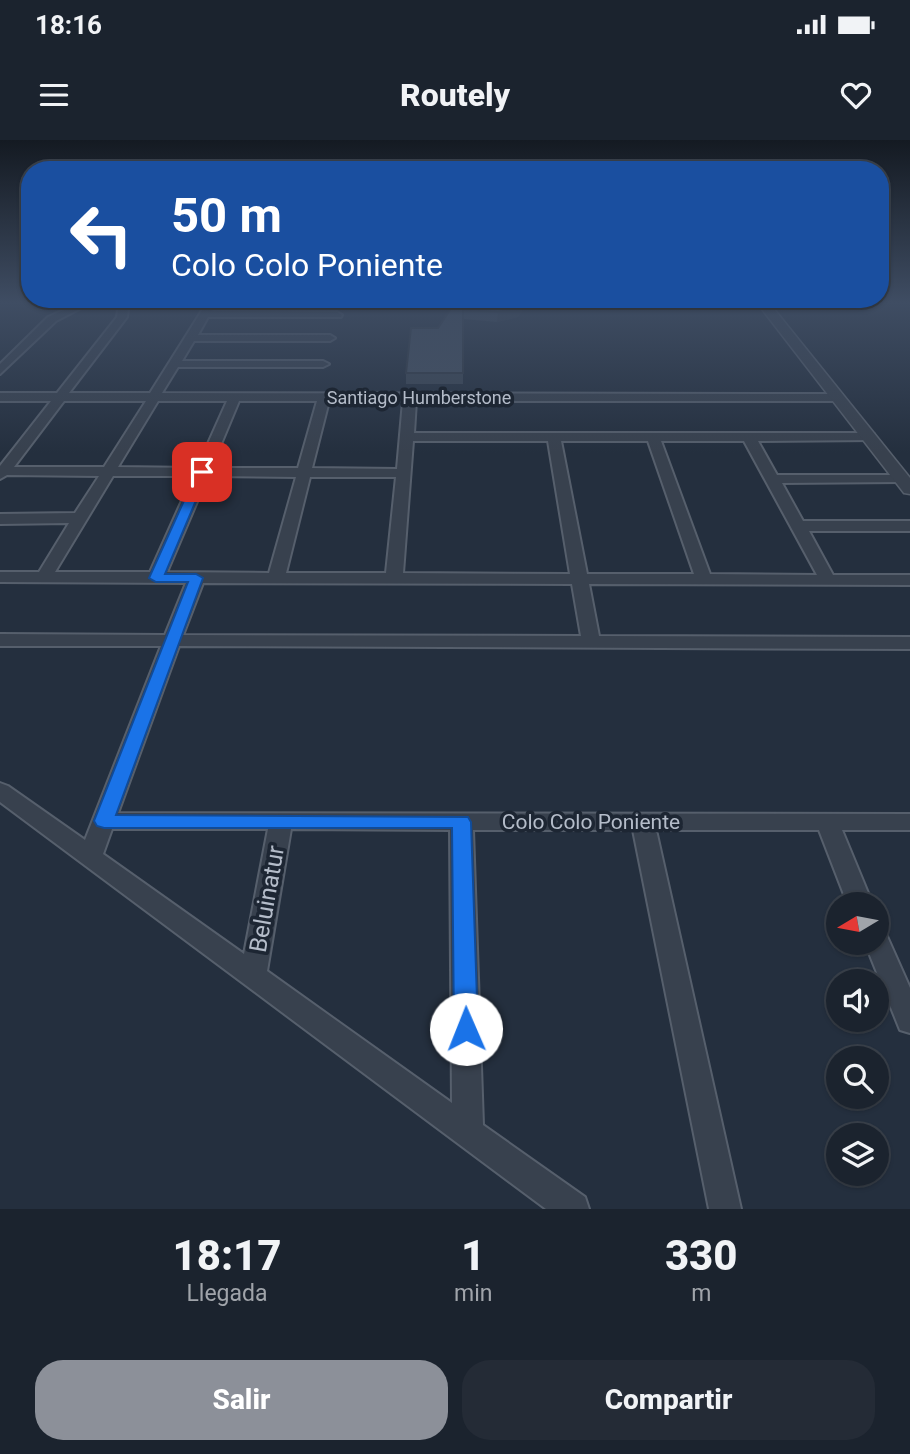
<!DOCTYPE html>
<html lang="es">
<style>
:root{--surface:#1b232e;--page:#242b36;--text:#f1f3f6;--muted:#a0a4aa;--line:#39404a;--accent:#8c9099}
body{margin:0;font-family:Roboto,sans-serif;background:var(--page);color:var(--text);height:100vh;display:flex;flex-direction:column;font-size:26px;white-space:nowrap}
*{box-sizing:border-box;margin:0}
p{font-size:23px;color:var(--muted)}
.icon{flex:none;width:38px;height:38px;fill:none;stroke:currentColor;stroke-width:2;stroke-linecap:round;stroke-linejoin:round}
.map{position:relative;height:1069px;overflow:hidden}
.side{display:flex;flex-direction:column;background:var(--surface);flex:1}
.side>*{flex:none}
.guide{position:absolute;left:21px;top:21px;width:868px;height:147px;border-radius:28px;box-shadow:0 2px 5px #0004,0 0 0 2px var(--line);background:#1a4fa0;color:#fff;overflow:hidden}
.needle{width:46px;rotate:260deg}
.fabs{position:absolute;left:826px;top:752px;display:grid;gap:14px}
.fabs a{display:grid;place-items:center;width:63px;height:63px;border-radius:50%;background:var(--surface);box-shadow:0 2px 5px #0004,0 0 0 2px var(--line);font-size:35px}
.pin{position:absolute;display:grid;place-items:center;width:60px;height:60px;color:#fff;margin:-30px;border-radius:14px;box-shadow:0 4px 10px #0006}
.me{position:absolute;width:77px;margin:-38px;rotate:359deg;stroke-linejoin:round;filter:drop-shadow(0 0 5px #0008)}
.turn{display:flex;align-items:center;gap:24px;height:147px;padding:0 35px;font-size:32px}
.turn .icon{width:91px;height:91px;stroke-width:2.5}
.turn b{display:block;font-size:49px;line-height:60px}
.eta{display:flex;justify-content:space-evenly;align-items:center;height:119px;text-align:center}
.eta b{font-size:42px;font-weight:800;line-height:49px}
.button{display:flex;gap:14px;margin-top:auto;padding:14px 35px}
.button a{flex:1;height:80px;border-radius:28px;background:var(--accent);color:#fff;font-size:28px;font-weight:800;line-height:80px;text-align:center}
.button a+a{background:var(--page);color:var(--text)}
.status{display:flex;justify-content:space-between;align-items:center;height:49px;padding:0 35px;background:var(--surface);direction:ltr}
.status svg{height:19px;fill:currentColor}
header{display:flex;justify-content:space-between;align-items:center;height:91px;padding:0 35px;background:var(--surface);font-size:32px;font-weight:800}
.map>svg:first-child{display:block}
.lines{fill:none;stroke-linecap:round;stroke-linejoin:round}
.minor-casing{stroke:#565f6c;stroke-width:4}
.tertiary-casing{stroke:#565f6c;stroke-width:3}
.minor{fill:#38414e;fill-rule:evenodd}
.tertiary{fill:#38414e;fill-rule:evenodd}
.wall{fill:#3b4654}
.shaded-wall{fill:#303945}
.building{fill:#455162;stroke:#303945;stroke-width:2}
.route{fill:#1a73e8;stroke:#114b97;stroke-width:2}
.labels{text-anchor:middle;stroke-width:7;stroke-linejoin:round;paint-order:stroke}
.far-street-label{font-size:18px;fill:#b4bcc9;stroke:#1d2633}
.street-label{font-size:21px;fill:#b4bcc9;stroke:#1d2633}
.near-street-label{font-size:24px;fill:#b4bcc9;stroke:#1d2633}
</style>
<div class="status"><b>18:16</b><svg viewBox="0 0 49 12"><path d="M0 12V9h3v3zM5 12V6h3v6zM10 12V3h3v9zM15 12V0h3v12zM26 1h20v11H26zM47 4h2v5h-2z"/></svg></div>
<header><svg class="icon" aria-label="menu" viewBox="0 0 24 24"><path d="M4 6h16M4 12h16M4 18h16"/></svg>Routely<svg class="icon" aria-label="heart" viewBox="0 0 24 24"><path d="M12 20l-8-8c-3-5 5-10 8-4 3-6 11-1 8 4z"/></svg></header>
<div class="map">
<svg width="910" height="1069" viewBox="0 0 910 1069">
<rect width="100%" height="100%" fill="#242f3e"/>
<g class="lines">
<defs>
<path id="minor" d="M77 164H89L56 181 0 234V224L48 177Z
M113 164H123L128 170 127 177 69 253H150L206 164H216L212 171 337 172 342 175 341 177H208L198 195H330L335 198 330 201H194L182 221H323L329 224 323 227H178L162 253 838 254 842 255V261H416L414 293H869L874 294V300L758 301 777 335H906L908 338 906 341 901 342 782 343 803 381H910V391H809L833 435H910V445L589 444 599 496 910 497V509L179 506 118 673 910 674V690H842L873 765H848L819 690H656L741 1069H709L633 690H473L483 985 585 1057 589 1069H546L0 662V643L8 646 85 700 161 506H0V494L165 495 186 443 0 442V432H39L69 383 0 384V374L75 373 99 336 7 335 0 339V326L51 261H0V253H57L117 177 118 170ZM64 261H146L104 327H14ZM158 261H227L197 328 118 327ZM239 261H317L298 328H211ZM329 261H403L397 329 312 328ZM413 301H548L570 434 403 433ZM561 301H648L694 434H587ZM661 301H744L817 435 710 434ZM113 336H193L150 432H55ZM208 336 296 337 269 433 167 432ZM310 337H396L386 433H286ZM203 443 572 444 581 496 183 495ZM112 689H268L244 814 103 714ZM291 689 450 690 452 963 267 831Z
M877 791 886 794 910 848V893L900 890 865 803H877Z"/>
<path id="tertiary" d="M758 164H770L910 338V354L904 353Z"/>
</defs>
<!-- minor casing -->
<use href="#minor" class="minor-casing"/>
<!-- tertiary casing -->
<use href="#tertiary" class="tertiary-casing"/>
<!-- minor -->
<use href="#minor" class="minor"/>
<!-- tertiary -->
<use href="#tertiary" class="tertiary"/>
</g>
<!-- wall -->
<path class="wall" d="M454 164H526L518 177 497 182 463 179V244H406V233Z"/>
<!-- shaded-wall -->
<path class="shaded-wall" d="M521 164H526L518 177 497 182 498 172Z"/>
<!-- building -->
<path class="building" d="M454 164H521L518 167 498 172 463 170V233H406L411 188H438Z"/>
<!-- sky -->
<linearGradient id="sky" x2="0" y2="1"><stop stop-color="#141a22"/><stop offset="0.52" stop-color="#3f4d63"/><stop offset="1" stop-color="#3f4d63" stop-opacity="0"/></linearGradient>
<rect width="910" height="313" fill="url(#sky)"/>
<!-- route -->
<path class="route" d="M202 329 208 332 165 434H196L203 438 116 675 468 677 471 682 478 889 474 896 466 899 458 896 454 889 452 688H104L97 686 94 681 188 442H156L149 438 197 332Z"/>
<g class="labels">
<!-- far-street labels -->
<g class="far-street-label">
<text x="419" y="264">Santiago Humberstone</text>
</g>
<!-- street labels -->
<g class="street-label">
<text x="591" y="689">Colo Colo Poniente</text>
</g>
<!-- near-street labels -->
<g class="near-street-label">
<text transform="translate(267 759) rotate(-80)" y="8">Beluinatur</text>
</g>
</g>
</svg>
<div class="fabs">
<a><svg class="needle" viewBox="-14 -14 28 28"><path d="M0-13l5 13h-10z" fill="#e53935"/><path d="M0 13l5-13h-10z" fill="#a0a4aa"/></svg></a>
<a><svg class="icon" aria-label="sound" viewBox="0 0 24 24"><path d="M4 9h4l5-4v14l-5-4H4zM17 9q2 3 0 6"/></svg></a>
<a><svg class="icon" aria-label="search" viewBox="0 0 24 24"><circle cx="10" cy="10" r="6"/><path d="M15 15l6 6"/></svg></a>
<a><svg class="icon" aria-label="layers" viewBox="0 0 24 24"><path d="M12 4l9 5-9 5-9-5zM3 14l9 5 9-5"/></svg></a>
</div>
<div class="pin" style="left:202px;top:332px;background:#d93025"><svg class="icon" aria-label="arrive" viewBox="0 0 24 24"><path d="M6 21V4h12l-3 4 3 4H6"/></svg></div>
<svg class="me" style="left:466px;top:889px" viewBox="-20 -20 40 40"><circle r="19" fill="#fff"/><path d="M0-13L10 11 0 6-10 11z" fill="#1a73e8"/></svg>
<div class="guide">
<div class="turn"><svg class="icon" aria-label="left" viewBox="0 0 24 24"><path d="M17 20v-9H6M10 6l-5 5 5 5"/></svg><div><b>50 m</b>Colo Colo Poniente</div></div>
</div>
</div>
<section class="side">
<div class="eta">
<div><b>18:17</b><p>Llegada</p></div>
<div><b>1</b><p>min</p></div>
<div><b>330</b><p>m</p></div>
</div>
<div class="button"><a>Salir</a><a>Compartir</a></div>
</section>
